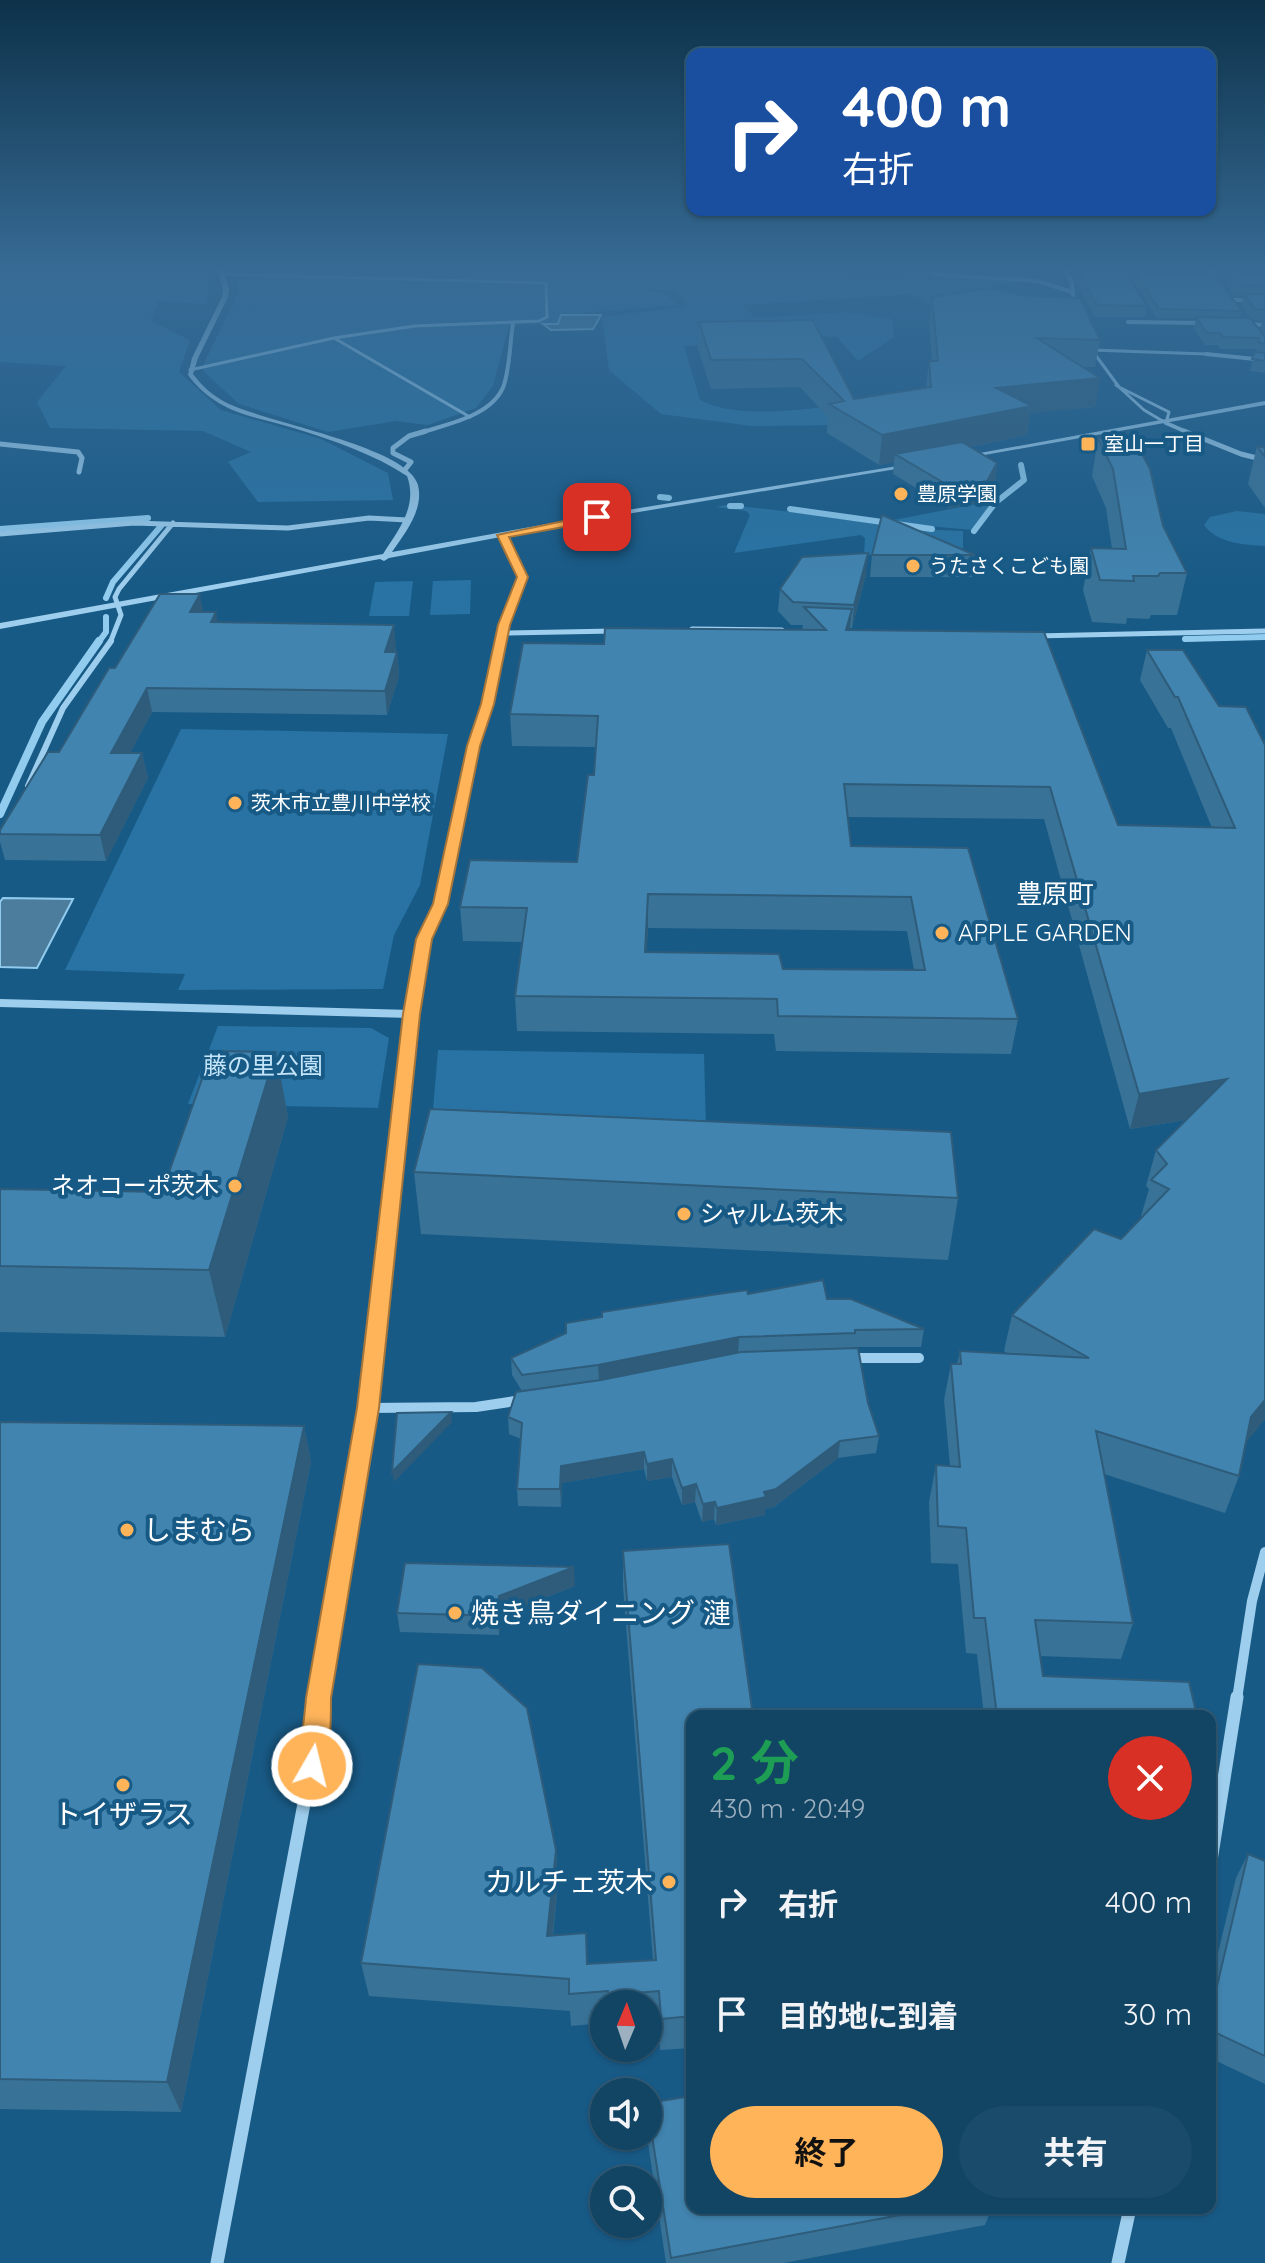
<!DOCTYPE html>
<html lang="ja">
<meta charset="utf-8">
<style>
:root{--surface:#124464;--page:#1b4b6a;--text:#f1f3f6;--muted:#9cb0bf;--line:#315c78;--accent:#ffb45a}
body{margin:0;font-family:Quicksand,"Noto Sans JP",sans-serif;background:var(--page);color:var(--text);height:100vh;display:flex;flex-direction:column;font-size:30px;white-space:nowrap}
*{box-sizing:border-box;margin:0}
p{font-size:26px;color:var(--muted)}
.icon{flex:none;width:44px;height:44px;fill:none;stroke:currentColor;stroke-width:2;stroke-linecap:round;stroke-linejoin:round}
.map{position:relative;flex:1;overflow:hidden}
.side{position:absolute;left:686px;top:1710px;width:530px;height:504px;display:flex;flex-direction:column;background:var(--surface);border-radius:16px;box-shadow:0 2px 6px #0004,0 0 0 2px var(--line)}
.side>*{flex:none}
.hud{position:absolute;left:686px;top:48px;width:530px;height:168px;border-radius:16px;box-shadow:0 2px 6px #0004,0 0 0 2px var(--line);background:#1a4fa0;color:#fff;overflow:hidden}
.needle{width:52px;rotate:2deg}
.fabs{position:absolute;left:590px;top:1990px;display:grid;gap:16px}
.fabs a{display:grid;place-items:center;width:72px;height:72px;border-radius:50%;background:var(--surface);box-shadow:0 2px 6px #0004,0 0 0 2px var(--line);font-size:40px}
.pin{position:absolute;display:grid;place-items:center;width:68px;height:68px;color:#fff;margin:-34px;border-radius:16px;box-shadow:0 4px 12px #0006}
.me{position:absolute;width:88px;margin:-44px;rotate:8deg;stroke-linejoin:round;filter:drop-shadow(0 0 6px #0008)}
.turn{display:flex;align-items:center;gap:28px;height:168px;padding:0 24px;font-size:36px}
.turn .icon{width:104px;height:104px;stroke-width:2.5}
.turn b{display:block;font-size:56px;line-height:68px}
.round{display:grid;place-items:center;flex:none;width:84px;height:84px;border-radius:42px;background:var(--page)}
.head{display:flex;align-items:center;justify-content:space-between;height:136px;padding:0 24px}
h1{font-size:48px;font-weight:700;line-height:60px;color:#1e9e55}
.button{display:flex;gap:16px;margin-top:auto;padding:16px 24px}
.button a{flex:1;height:92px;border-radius:48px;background:var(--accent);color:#111;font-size:32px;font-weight:700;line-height:92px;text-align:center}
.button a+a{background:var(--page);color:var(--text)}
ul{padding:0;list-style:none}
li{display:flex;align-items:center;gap:24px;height:112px;padding:0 24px}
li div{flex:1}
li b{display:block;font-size:30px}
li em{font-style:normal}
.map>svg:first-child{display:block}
.green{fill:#2873a3}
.water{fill:#4d7d9d;stroke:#91ccef;stroke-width:2}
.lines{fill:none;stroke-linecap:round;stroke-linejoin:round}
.stream-far1{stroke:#91ccef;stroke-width:6}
.stream{stroke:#91ccef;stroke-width:8}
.service{stroke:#9eceed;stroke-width:3}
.minor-far5{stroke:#9eceed;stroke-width:4}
.minor-far4{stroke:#9eceed;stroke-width:5}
.minor-far3{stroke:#9eceed;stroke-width:6}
.minor-far2{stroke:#9eceed;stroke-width:8}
.minor-far1{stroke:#9eceed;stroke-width:10}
.minor{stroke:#9eceed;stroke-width:13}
.tertiary{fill:#9eceed;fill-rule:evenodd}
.wall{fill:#387296;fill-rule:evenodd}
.shaded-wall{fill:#2e5c7a}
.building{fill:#4184af;stroke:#2e5c7a;stroke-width:2;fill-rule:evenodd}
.route{fill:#ffb45a;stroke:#a6753a;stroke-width:2}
.poi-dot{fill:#ffb45a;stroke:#185a86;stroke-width:3}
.labels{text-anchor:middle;stroke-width:8;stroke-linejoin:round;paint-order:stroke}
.far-poi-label{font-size:20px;fill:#fff;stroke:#185a86;text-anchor:start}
.poi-label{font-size:24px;fill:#fff;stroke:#185a86;text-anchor:start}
.park-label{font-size:24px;fill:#c4e5f9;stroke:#185a86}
.neighbourhood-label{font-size:26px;fill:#fff;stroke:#185a86}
.near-poi-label{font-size:28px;fill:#fff;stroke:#185a86;text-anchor:start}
</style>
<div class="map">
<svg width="1265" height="2263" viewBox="0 0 1265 2263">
<rect width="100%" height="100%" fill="#185a86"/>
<!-- green -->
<path class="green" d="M0 267H209L207 304 158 301 151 321 190 340 179 372 221 410 321 439 388 473 393 500 258 502 228 462 251 452 203 431 50 428 37 402 66 366 0 362Z
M231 267H846L852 275 1022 267 1024 281 989 287 1046 302 935 309 914 294 744 305 754 318 847 312 892 319 894 337 858 361 837 337 792 335 788 342 684 346 700 400C741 422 824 407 870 400L835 425 752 426 661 414 609 370 602 317 687 306 677 291 613 288 663 292 678 305 561 315 558 324 509 325 493 386 476 408 428 425 396 421 328 432 239 404 203 371 204 363 238 294V280Z
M982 503 992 505 973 530 883 522Z
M726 505C805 511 884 529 963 531V562L864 554 865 538 861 535 734 553 750 515 746 511 716 507Z
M1237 511 1265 514V546C1244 545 1217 543 1204 525L1210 517Z
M471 580 470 614 430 615 433 581Z
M413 581 409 616H369L375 582Z
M181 729 448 734 420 885 394 935 383 989 178 990 185 974 65 970Z
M218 1026 371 1028 389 1038 378 1108 188 1104Z
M438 1050 704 1054 706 1127 431 1133Z"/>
<!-- water -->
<path class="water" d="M561 315H601L593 329 551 330 543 324H558Z
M3 898 73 899 37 968 0 967V902Z"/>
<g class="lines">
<!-- stream-far1 -->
<path class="stream-far1" d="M660 497 669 498
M730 506H741
M790 509 932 529
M0 529 148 518
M974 531 995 503 1024 480 1021 465
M106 598 113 582 161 526
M1185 639 1265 637
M98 643 106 632V617"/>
<!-- stream -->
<path class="stream" d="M0 814 42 722 99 641"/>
<!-- service -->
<path class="service" d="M334 338 470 417
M1092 350 1206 354
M1094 353 1119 387
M190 370 334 338 415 326 539 321 547 317 546 283 222 274
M1116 385 1119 387
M1119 387 1169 412 1166 423 1144 410Z"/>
<!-- minor-far5 -->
<path class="minor-far5" d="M1063 267 1072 283 1073 296
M1207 267 1219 282
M932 274 1038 281 1072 292
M1232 300H1265
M1128 322 1204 323
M1245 324 1265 325
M1206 354 1265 360
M1166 423 1189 433
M420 433C447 424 493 416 504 385 510 366 510 342 513 323"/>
<!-- minor-far4 -->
<path class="minor-far4" d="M1184 431 1241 454 1265 460
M0 444 78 452 82 458 79 472
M404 471 411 462 393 453V448L409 436 426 431
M0 534 134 523 288 528 369 518 407 520
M692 629 782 630
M503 633 614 631
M1035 636 1265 631
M110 643 121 615 115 597 119 589 173 523
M500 643 523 577 502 535"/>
<!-- minor-far3 -->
<path class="minor-far3" d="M28 786 63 708 111 641
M437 913 473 746 487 704 501 641"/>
<!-- minor-far2 -->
<path class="minor-far2" d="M0 1003 411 1014
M385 1258 413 1001 424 939 438 911"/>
<!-- minor-far1 -->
<path class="minor-far1" d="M849 1358H919
M368 1408 476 1407 522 1400
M319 1699 368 1408 385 1256
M1237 1699 1252 1601 1265 1552"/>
<!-- minor -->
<path class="minor" d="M1210 1867 1237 1697
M217 2263 317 1735 319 1697
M1118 2263 1130 2208"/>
<!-- tertiary -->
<path class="tertiary" d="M217 267H223L229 289 228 297 198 358 193 374C202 386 212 395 225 402 262 422 408 446 418 485 424 510 405 533 392 552L597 515 910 464 914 466 597 519 389 558 384 561 380 559 0 629V623L383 554C399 529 418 506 407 476 374 454 334 441 297 429 254 416 217 414 188 375L192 358 222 297 223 289Z
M1265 401V405L962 459 958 457Z"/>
</g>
<!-- wall -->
<path class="wall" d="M1068 267H1121L1147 306 1145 317H1095Z
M1122 267H1206L1205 273 1127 271Z
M1212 267H1265V337L1260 330 1262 321 1252 320 1241 305 1244 296 1234 295 1225 283 1227 273H1218Z
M1135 273 1242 311 1240 318 1265 337V373L1250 371 1256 349H1220L1218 345H1205L1194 328 1196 318H1157L1133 281Z
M932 297 1100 340 1095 367H1083L1100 378 1095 407 1030 413 1027 435 970 447 997 463 995 484 985 502 949 508 893 474 894 462 879 465 827 433 828 417 800 387 711 389 698 349 699 322 813 320 854 399 926 387 929 361H932L929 323Z
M1098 438 1163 526 1187 573 1177 615H1151L1149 619 1127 618 1126 624 1092 622 1083 590 1091 548 1112 549 1106 508 1092 476Z
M1257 446 1265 448V508L1248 484Z
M872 555H975L972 577H870Z
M866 575 852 628H850V630L1118 825 1212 828 1171 728H1168L1140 680 1147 650 1219 706 1246 707 1265 1419 1245 1443 1239 1476 1225 1513 1104 1474 1133 1623 1121 1659 1040 1656 1043 1676 1197 1716H984L977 1654 966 1653 958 1564 931 1563 929 1502 936 1465 950 1466 944 1400 951 1364H957L960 1351 1008 1354 1004 1351 1012 1315 1121 1239 1142 1217 1141 1216 1149 1189 1146 1186 1156 1150 1186 1120 1130 1129 1044 819 848 817 851 846 968 848 1018 1019 1011 1054 776 1051 774 1034 517 1031 515 996 523 942 463 941 460 907 577 862 594 775 596 747 512 746 510 714 604 644 802 630 803 625H791L778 611 780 589ZM648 928 907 931 914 970 783 969 646 952Z
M203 612 218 622 396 648 395 652H397L399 676 387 715 152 712 130 753H142L148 778 106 861 5 860 0 842V830L59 752 115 668Z
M276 1052 288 1117 225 1337 0 1332V1189L162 1192Z
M414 1172 958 1198 948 1260 421 1234Z
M748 1294 827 1299 924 1329 921 1347H853L868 1403 879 1436 876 1453 838 1458 774 1507 765 1509V1515L716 1525 714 1519 702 1522 695 1502 682 1505 672 1477 647 1481 644 1469 562 1483 561 1507 518 1506 517 1489 521 1439 509 1434 508 1417 522 1391 512 1375 511 1358Z
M0 1422 304 1426 311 1462 181 2112 0 2109Z
M623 1551 692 1716V2048L660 2050 658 2023 648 2024V2004H604V2023L571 2026 570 2011 369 1996 361 1963 556 1850 558 1884 553 1936 587 1964 653 1960 623 1587Z
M575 1586 501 1615 499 1635 400 1632 397 1613Z
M1248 1854 1265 1861V2084L1210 2058V1986L1236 1878Z
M648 2103 692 2208H992L985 2225 784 2263H666L647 2136H648Z"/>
<!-- shaded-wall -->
<path class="shaded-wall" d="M1100 378 1095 407 1030 413 1027 435 906 460 895 454 894 462 879 465 882 435 996 388Z
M997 463 995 484 985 502 949 508 951 487Z
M868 553 866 575 852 628 854 605Z
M200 594 204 617 190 612Z
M852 609 849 639 846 630Z
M216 612 220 635 211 622Z
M394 625 396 648 387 676 385 652Z
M397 652 399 676 387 715 385 691Z
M147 688 152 712 117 778 111 753Z
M142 753 148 778 106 861 100 835Z
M648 894V928L645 987V952Z
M276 1052 288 1117 225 1337 209 1270Z
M1227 1079 1216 1115 1130 1129 1139 1094Z
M739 1337 738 1354 599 1382 598 1365Z
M1265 1400V1419L1237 1454 1251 1417Z
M451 1412 452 1422 394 1482 392 1472Z
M304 1426 311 1462 181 2112 167 2082Z
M840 1441 838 1458 774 1507 765 1509V1515L716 1525 717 1508Z
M644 1452V1469L562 1483 561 1507 560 1489 561 1466Z
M672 1459V1477L647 1481V1464Z
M696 1484 695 1502 682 1505V1488Z
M715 1502 714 1519 702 1522 703 1504Z
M574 1567 575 1586 501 1615 499 1635 497 1616 499 1596Z
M556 1850 558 1884 549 1969 547 1936Z"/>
<!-- building -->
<path class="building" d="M1075 267H1121L1147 306 1097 305Z
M1228 272 1265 273V286L1236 284Z
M1135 273 1214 274 1242 311 1159 309Z
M986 288 1022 295 1080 298 1100 340 1037 338 1100 378 996 388 1032 406 882 435 829 404 844 401 802 359 711 360 699 322 813 320 854 399 931 387 929 361H938L932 297Z
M1244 294H1265V310L1255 309Z
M1196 317 1250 318 1265 337V344L1258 342 1259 338 1223 337 1220 333H1207Z
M1255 352 1265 353V361L1252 359Z
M1133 437 1150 469 1163 526 1187 573H1160L1158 576H1133L1134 581 1100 580 1091 548 1126 549 1113 469 1098 438Z
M962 442 997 463 987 481 951 487 895 454Z
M1257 446 1265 448V457Z
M882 515 975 555H872Z
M868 553 854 605 793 602 780 589 802 557Z
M160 594H200L190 612H216L211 622 394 625 385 652H397L385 691 147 688 111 753H142L100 835 0 834V830L48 752H59L109 668H115Z
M804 607 852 609 846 630 1044 632 1118 825 1235 828 1178 697H1175L1147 650H1183L1219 706 1246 707 1265 745V1400L1251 1417 1239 1476 1096 1431 1133 1623 1035 1620 1043 1676 1189 1682 1197 1716H997L985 1618H974L966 1528 938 1526 936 1465 960 1467 951 1364H961L960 1351 1089 1358 1012 1315 1094 1229 1121 1239 1169 1189 1151 1180 1167 1164 1156 1150 1227 1079 1139 1094 1050 787 844 784 851 846 968 848 1018 1019 778 1016 777 999 515 996 527 908 460 907 470 860 577 862 588 775H594L598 716 510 714 523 643 604 644 605 628 826 630ZM648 894 911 897 925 970 783 969 779 954 645 952Z
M212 1051 276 1052 209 1270 0 1266V1189L162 1192Z
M430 1109 951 1132 958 1198 414 1172Z
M823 1280 827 1299H851L924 1329 855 1330V1333L739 1337 598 1365 522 1375 511 1358 566 1333V1323L602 1317V1312L711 1295 747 1290 748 1294Z
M858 1348 868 1403 879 1436 840 1441 776 1489 764 1492 766 1497 717 1508 715 1502 703 1504 696 1484 682 1488 672 1459 647 1464 644 1452 561 1466 560 1489H517L522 1423 508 1417 516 1392 601 1380 741 1352Z
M451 1412 392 1472 397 1413Z
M0 1422 304 1426 167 2082 0 2079Z
M729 1544 753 1716H692V2016L661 2019 659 1991 609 1995 608 1991 569 1994V1979L361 1963 418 1664 482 1668 527 1708 556 1850 547 1936 586 1933 587 1964 656 1960 623 1551Z
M405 1563 574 1567 499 1596 497 1616 397 1613Z
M1248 1854 1265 1861V2056L1210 2030V2016Z
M692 2096V2208H937L671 2258 648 2110V2103Z"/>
<!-- sky -->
<linearGradient id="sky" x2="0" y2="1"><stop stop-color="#0d324a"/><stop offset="0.46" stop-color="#376b95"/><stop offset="1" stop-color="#376b95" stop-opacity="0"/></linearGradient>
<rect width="1265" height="584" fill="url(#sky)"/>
<!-- route -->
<path class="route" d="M597 514 602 517 601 520 509 537 528 577 510 625 494 704 480 746 448 904 432 939 420 1014 379 1408 331 1698C331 1724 331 1751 321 1775L312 1779 303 1775C297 1762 305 1716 306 1698L357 1408 403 1014 416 939 433 904 467 746 481 704 498 625 517 577 497 535Z"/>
<!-- markers -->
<g class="poi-dot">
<rect x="1080" y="436" width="16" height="16" rx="4"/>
<circle cx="901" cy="494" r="8"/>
<circle cx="913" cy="566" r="8"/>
<circle cx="235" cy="803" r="8"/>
<circle cx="942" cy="933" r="8"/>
<circle cx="235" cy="1186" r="8"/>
<circle cx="684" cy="1214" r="8"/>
<circle cx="127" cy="1530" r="8"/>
<circle cx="455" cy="1613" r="8"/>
<circle cx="123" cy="1785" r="8"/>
<circle cx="669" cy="1882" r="8"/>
</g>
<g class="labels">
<!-- far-poi labels -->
<g class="far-poi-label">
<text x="1104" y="451">室山一丁目</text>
<text x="917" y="501">豊原学園</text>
<text x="929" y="573">うたさくこども園</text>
<text x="251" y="810">茨木市立豊川中学校</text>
</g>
<!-- poi labels -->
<g class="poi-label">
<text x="958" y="941">APPLE GARDEN</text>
<text x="219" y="1194" text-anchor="end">ネオコーポ茨木</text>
<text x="700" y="1222">シャルム茨木</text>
</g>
<!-- park labels -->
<g class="park-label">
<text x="263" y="1074">藤の里公園</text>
</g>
<!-- neighbourhood labels -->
<g class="neighbourhood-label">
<text x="1055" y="903">豊原町</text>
</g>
<!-- near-poi labels -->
<g class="near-poi-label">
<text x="143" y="1540">しまむら</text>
<text x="471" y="1623">焼き鳥ダイニング 漣</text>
<text x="123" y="1824" text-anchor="middle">トイザラス</text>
<text x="653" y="1892" text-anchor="end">カルチェ茨木</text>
</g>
</g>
</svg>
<div class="fabs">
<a><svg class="needle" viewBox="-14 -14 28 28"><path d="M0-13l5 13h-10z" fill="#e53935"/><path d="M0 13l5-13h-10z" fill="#9cb0bf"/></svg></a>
<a><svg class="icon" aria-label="sound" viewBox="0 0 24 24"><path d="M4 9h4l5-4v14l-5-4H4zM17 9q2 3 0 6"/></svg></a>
<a><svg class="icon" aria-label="search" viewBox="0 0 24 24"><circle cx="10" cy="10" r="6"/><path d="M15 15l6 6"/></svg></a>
</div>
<div class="pin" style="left:597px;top:517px;background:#d93025"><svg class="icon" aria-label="arrive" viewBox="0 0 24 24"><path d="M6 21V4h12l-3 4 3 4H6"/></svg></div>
<svg class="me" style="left:312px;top:1766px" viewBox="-20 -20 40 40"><circle r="17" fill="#ffb45a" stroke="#fff" stroke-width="3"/><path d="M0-11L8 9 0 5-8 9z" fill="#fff"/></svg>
<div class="hud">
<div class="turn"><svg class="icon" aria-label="right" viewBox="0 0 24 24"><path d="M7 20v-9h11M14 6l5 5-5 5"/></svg><div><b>400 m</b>右折</div></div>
</div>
<section class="side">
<div class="head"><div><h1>2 分</h1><p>430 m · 20:49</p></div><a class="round" style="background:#d93025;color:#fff"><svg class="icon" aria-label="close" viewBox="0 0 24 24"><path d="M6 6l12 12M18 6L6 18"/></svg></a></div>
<ul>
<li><svg class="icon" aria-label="right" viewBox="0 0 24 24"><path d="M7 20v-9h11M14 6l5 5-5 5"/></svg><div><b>右折</b></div><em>400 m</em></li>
<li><svg class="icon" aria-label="arrive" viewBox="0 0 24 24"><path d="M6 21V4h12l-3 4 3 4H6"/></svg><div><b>目的地に到着</b></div><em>30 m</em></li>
</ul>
<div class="button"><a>終了</a><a>共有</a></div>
</section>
</div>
